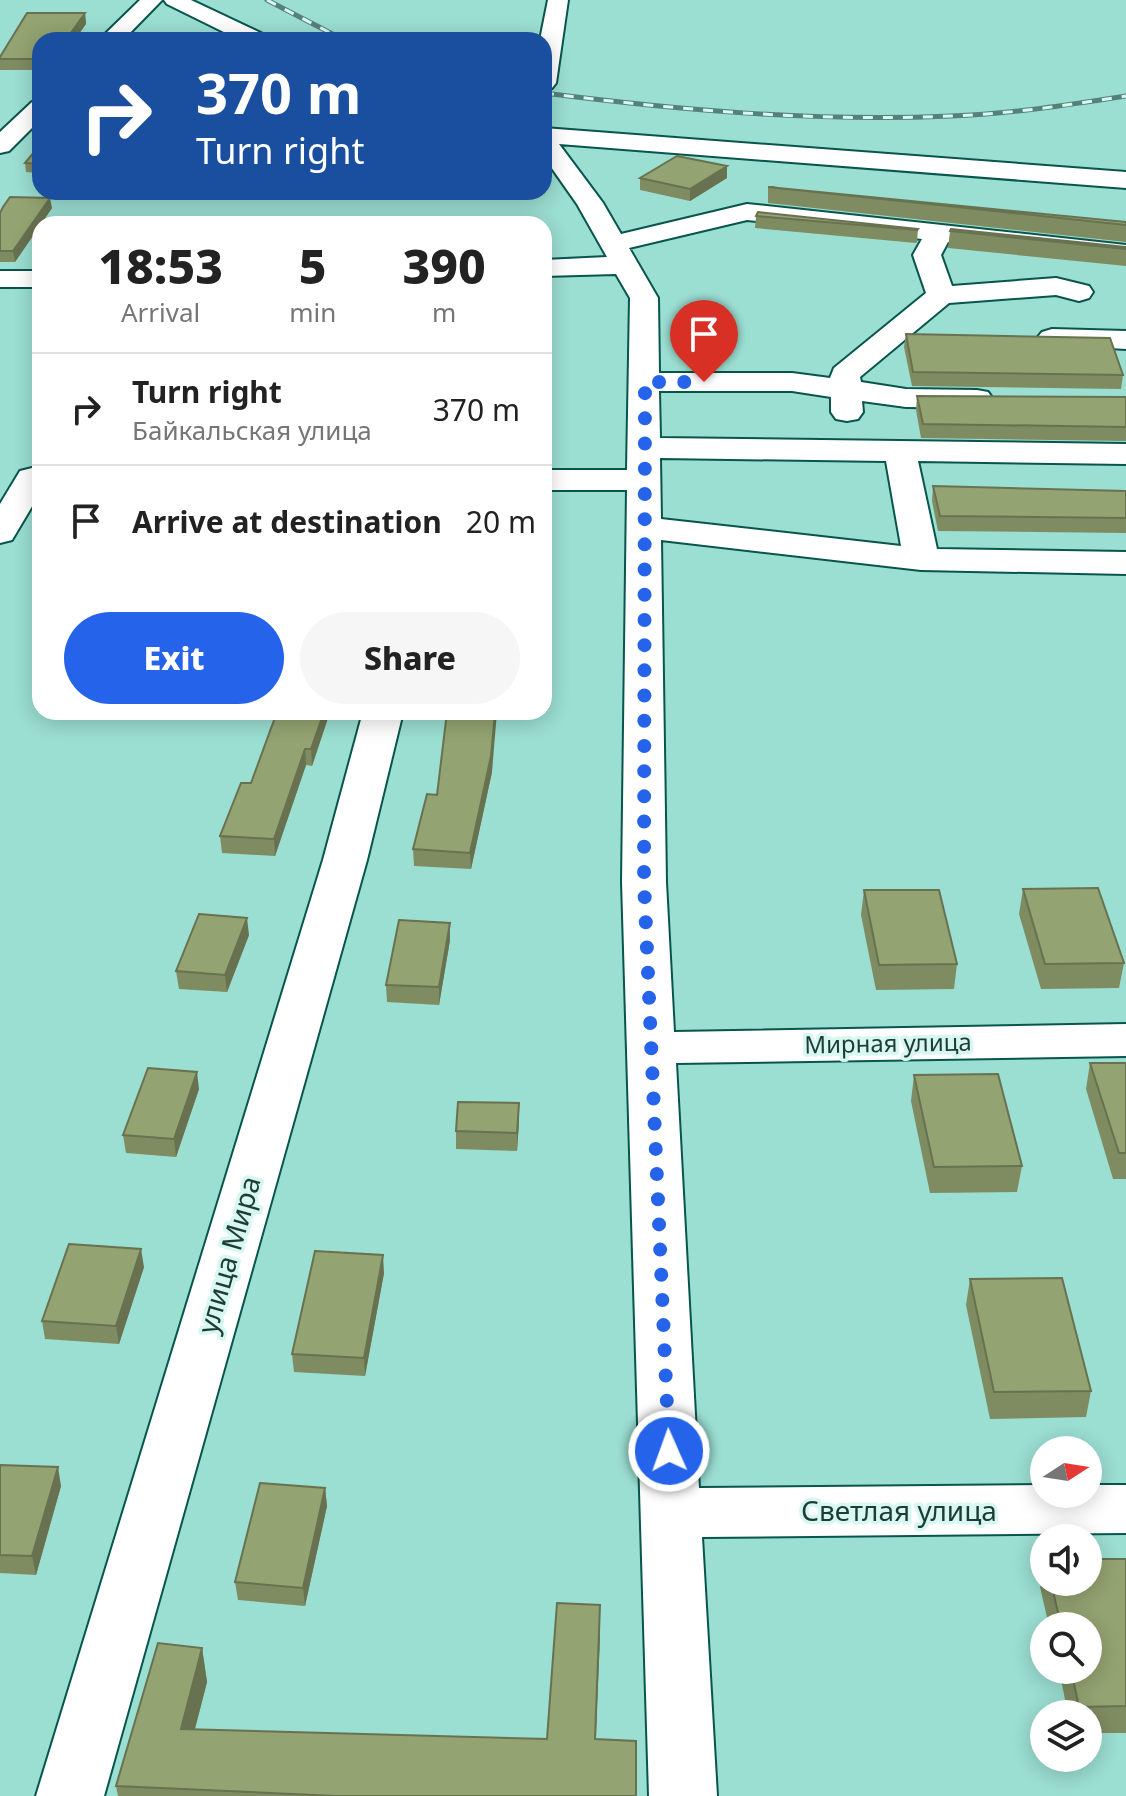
<!DOCTYPE html>
<meta charset="utf-8">
<style>
:root{--surface:#fff;--page:#f6f6f6;--text:#222;--muted:#767676;--line:#e0e0e0;--accent:#2563eb}
body{margin:0;font-family:"Noto Sans",sans-serif;background:var(--page);color:var(--text);height:100vh;display:flex;flex-direction:column;font-size:30px;white-space:nowrap}
*{box-sizing:border-box;margin:0}
p{font-size:26px;color:var(--muted)}
.icon{flex:none;width:44px;height:44px;fill:none;stroke:currentColor;stroke-width:2;stroke-linecap:round;stroke-linejoin:round}
.map{position:relative;flex:1;overflow:hidden}
.sheet{position:absolute;left:32px;top:216px;width:520px;height:504px;display:flex;flex-direction:column;background:var(--surface);border-radius:24px;box-shadow:0 4px 20px #0003}
.sheet>*{flex:none}
.banner{position:absolute;left:32px;top:32px;width:520px;height:168px;border-radius:24px;box-shadow:0 4px 20px #0003;background:#1a4fa0;color:#fff;overflow:hidden}
.needle{width:52px;rotate:78deg}
.fabs{position:absolute;left:1030px;top:1436px;display:grid;gap:16px}
.fabs a{display:grid;place-items:center;width:72px;height:72px;border-radius:50%;background:var(--surface);box-shadow:0 4px 20px #0003;font-size:40px}
.pin{position:absolute;display:grid;place-items:center;width:68px;height:68px;color:#fff;margin:-82px -34px;border-radius:50% 50% 50% 0;rotate:-45deg;box-shadow:0 0 8px #0007}
.pin .icon{rotate:45deg}
.me{position:absolute;width:88px;margin:-44px;rotate:358deg;stroke-linejoin:round;filter:drop-shadow(0 0 6px #0008)}
.turn{display:flex;align-items:center;gap:28px;height:168px;padding:0 32px;font-size:36px}
.turn .icon{width:104px;height:104px;stroke-width:2.5}
.turn b{display:block;font-size:56px;line-height:68px}
.eta{display:flex;justify-content:space-evenly;align-items:center;height:136px;text-align:center}
.eta b{font-size:48px;font-weight:800;line-height:56px}
.button{display:flex;gap:16px;margin-top:auto;padding:16px 32px}
.button a{flex:1;height:92px;border-radius:48px;background:var(--accent);color:#fff;font-size:32px;font-weight:800;line-height:92px;text-align:center}
.button a+a{background:var(--page);color:var(--text)}
ul{padding:0;list-style:none}
li{display:flex;align-items:center;gap:24px;height:112px;padding:0 32px;border-top:2px solid var(--line)}
li div{flex:1}
li b{display:block;font-size:30px}
li em{font-style:normal}
.map>svg:first-child{display:block}
.lines{fill:none;stroke-linecap:round;stroke-linejoin:round}
.minor-casing{stroke:#07554c;stroke-width:4}
.minor{fill:#fff;fill-rule:evenodd}
.rail-casing{stroke:#548179;stroke-width:5}
.rail{stroke:#d7f7f1;stroke-width:3;stroke-dasharray:10;stroke-linecap:butt}
.wall{fill:#7f8c62}
.shaded-wall{fill:#687250}
.building{fill:#94a372;stroke:#687250;stroke-width:2}
.route{stroke:#2563eb;stroke-width:14;stroke-dasharray:0 25.2}
.labels{text-anchor:middle;stroke-width:7;stroke-linejoin:round;paint-order:stroke}
.street-label{font-size:24px;fill:#1f3b36;stroke:#d7f7f1}
.near-street-label{font-size:28px;fill:#1f3b36;stroke:#d7f7f1}
</style>
<div class="map">
<svg width="1126" height="1796" viewBox="0 0 1126 1796">
<rect width="100%" height="100%" fill="#9bded2"/>
<g class="lines">
<defs>
<path id="minor" d="M140 0H162L123 40H99Z
M164 0H191L265 35 268 40H240L167 4Z
M548 0H568L556 83 552 88 544 90V40H540Z
M40 100V120L9 151 0 153V132L32 102Z
M544 128 1126 172V188L559 144 603 203 621 234 747 204 1126 245V261L948 242 941 255 952 286 1056 278 1089 286 1093 292 1089 298 1079 301 1056 295 949 303 860 377 861 382 906 389 977 390 988 392 993 399 988 406 977 408 906 407 862 401 863 412 858 419 847 421 836 419 831 412V397L792 391H659L660 438 1126 444V464L918 461 937 549 1126 552V574L921 570 661 540 666 882 674 1032 1126 1024V1056L676 1063 699 1488 1044 1485V1494H1088V1485H1126V1533L702 1537 717 1796H649L622 882 627 490H544V470H627L630 298 616 274 544 276V260L607 257 577 204 544 157ZM747 220 922 239 913 255 926 293 834 368 830 378 792 373H659L658 298 629 248ZM660 458 886 461 901 546 661 519Z
M0 271H40V287H0Z
M1052 329 1126 331V349L1042 344 1037 338 1042 332Z
M32 468 40 470V493L12 540 0 543V504L20 471Z
M363 712H403L367 860 104 1796H36L323 860Z"/>
</defs>
<!-- minor casing -->
<use href="#minor" class="minor-casing"/>
<!-- minor -->
<use href="#minor" class="minor"/>
<defs>
<path id="rail" d="M267 0 344 40
M544 93C678 110 815 122 951 116 1010 114 1068 105 1126 96"/>
</defs>
<!-- rail casing -->
<use href="#rail" class="rail-casing"/>
<!-- rail -->
<use href="#rail" class="rail"/>
</g>
<!-- wall -->
<path class="wall" d="M85 13 86 24 40 40V70H0V57Z
M40 145V173L26 172 25 163Z
M727 166V178L690 201 640 190V178Z
M768 187 1126 222V242L768 203Z
M52 208 15 262H0V213Z
M756 216 918 229 917 242 916 243 755 228Z
M950 231 1126 247V266L948 248Z
M906 334 1123 375 1121 389 912 386 904 347Z
M917 396 1126 397V441L921 438 916 410Z
M933 486 1126 491V533L938 531 932 501Z
M277 712H330L312 766 306 765 275 856 222 853 220 836 251 783Z
M492 772 471 869 414 866 413 849 437 795Z
M1023 889 1124 963 1119 988 1041 989 1019 914Z
M864 890 957 964 954 989 876 990 861 915Z
M249 935 227 992 179 989 176 971Z
M450 940 439 1005 387 1002 386 985Z
M1090 1063H1126V1179H1113L1086 1089Z
M914 1075 1022 1166 1017 1192 930 1193 911 1101Z
M199 1089 176 1157 126 1153 123 1135Z
M519 1121 517 1151 456 1149V1131Z
M144 1267 119 1344 45 1339 42 1321Z
M384 1273 365 1376 294 1372 292 1354Z
M970 1279 1091 1391 1086 1417 990 1419 966 1305Z
M0 1465 61 1486 36 1575 0 1573Z
M325 1488 327 1506 305 1606 238 1600 235 1582Z
M1126 1559V1733H1088V1714H1068L1059 1670H1088V1626H1049L1040 1587 1044 1570V1582H1088Z
M600 1605 596 1739 636 1796H118L116 1786 202 1648 207 1682 195 1729 547 1739Z"/>
<!-- shaded-wall -->
<path class="shaded-wall" d="M85 13 86 24 75 40H66Z
M727 166V178L690 201V189Z
M50 198 52 208 15 262 13 251Z
M548 289V302L544 333V319Z
M549 337V351L544 406V391Z
M324 712H330L312 766 311 749Z
M495 712H497L492 772 471 869 470 853Z
M305 749 306 765 275 856 274 839Z
M247 918 249 935 227 992 225 975Z
M450 923V940L439 1005V987Z
M197 1072 199 1089 176 1157 174 1139Z
M519 1103V1121L517 1151V1133Z
M141 1249 144 1267 119 1344 116 1326Z
M383 1255 384 1273 365 1376 364 1358Z
M58 1467 61 1486 36 1575 32 1556Z
M325 1488 327 1506 305 1606 303 1588Z
M600 1605V1639L594 1773 595 1739Z
M202 1648 207 1682 186 1763 181 1729Z"/>
<!-- building -->
<path class="building" d="M27 13H85L66 40H40V59H0V57Z
M40 145V164L25 163Z
M677 156 727 166 690 189 640 178Z
M768 187 1126 222V225Z
M10 197 50 198 13 251H0V213L3 207Z
M758 212 918 229 917 230 756 216Z
M951 229 1126 247V249L950 231Z
M544 288 548 289 544 319Z
M906 334 1110 338 1123 375 913 372Z
M544 337H549L544 391Z
M917 396 1126 397V427L923 424Z
M933 486 1126 491V518L940 516Z
M277 712H324L311 749H305L274 839 220 836 241 783H251Z
M447 712H495L491 756 470 853 413 849 427 794 437 795Z
M1098 888 1124 963 1045 964 1023 889Z
M864 890H939L957 964 879 965Z
M199 914 247 918 225 975 176 971Z
M399 920 450 923 439 987 386 985Z
M1090 1063H1126V1153H1119Z
M148 1068 197 1072 174 1139 123 1135Z
M998 1074 1022 1166 934 1167 914 1075Z
M458 1102 519 1103 517 1133 456 1131Z
M69 1244 141 1249 116 1326 42 1321Z
M315 1251 383 1255 364 1358 292 1354Z
M1062 1278 1091 1391 994 1392 970 1279Z
M0 1465 58 1467 32 1556 0 1555Z
M260 1483 325 1488 303 1588 235 1582Z
M1088 1559H1126V1706L1079 1707 1071 1670H1088V1626H1061L1051 1582H1088Z
M557 1603 600 1605 595 1739 636 1741V1796H336L116 1786 158 1643 202 1648 181 1729 547 1739Z"/>
<g class="lines">
<!-- route -->
<path class="route" d="M669 1451 644 882 645 382H704"/>
</g>
<g class="labels">
<!-- street labels -->
<g class="street-label">
<text transform="translate(888 1044) rotate(-1)" y="8">Мирная улица</text>
</g>
<!-- near-street labels -->
<g class="near-street-label">
<text transform="translate(229 1255) rotate(-74)" y="10">улица Мира</text>
<text x="899" y="1521">Светлая улица</text>
</g>
</g>
</svg>
<div class="fabs">
<a><svg class="needle" viewBox="-14 -14 28 28"><path d="M0-13l5 13h-10z" fill="#e53935"/><path d="M0 13l5-13h-10z" fill="#767676"/></svg></a>
<a><svg class="icon" aria-label="sound" viewBox="0 0 24 24"><path d="M4 9h4l5-4v14l-5-4H4zM17 9q2 3 0 6"/></svg></a>
<a><svg class="icon" aria-label="search" viewBox="0 0 24 24"><circle cx="10" cy="10" r="6"/><path d="M15 15l6 6"/></svg></a>
<a><svg class="icon" aria-label="layers" viewBox="0 0 24 24"><path d="M12 4l9 5-9 5-9-5zM3 14l9 5 9-5"/></svg></a>
</div>
<div class="pin" style="left:704px;top:382px;background:#d93025"><svg class="icon" aria-label="arrive" viewBox="0 0 24 24"><path d="M6 21V4h12l-3 4 3 4H6"/></svg></div>
<svg class="me" style="left:669px;top:1451px" viewBox="-20 -20 40 40"><circle r="17" fill="#2563eb" stroke="#fff" stroke-width="3"/><path d="M0-11L8 9 0 5-8 9z" fill="#fff"/></svg>
<div class="banner">
<div class="turn"><svg class="icon" aria-label="right" viewBox="0 0 24 24"><path d="M7 20v-9h11M14 6l5 5-5 5"/></svg><div><b>370 m</b>Turn right</div></div>
</div>
<section class="sheet">
<div class="eta">
<div><b>18:53</b><p>Arrival</p></div>
<div><b>5</b><p>min</p></div>
<div><b>390</b><p>m</p></div>
</div>
<ul>
<li><svg class="icon" aria-label="right" viewBox="0 0 24 24"><path d="M7 20v-9h11M14 6l5 5-5 5"/></svg><div><b>Turn right</b><p>Байкальская улица</p></div><em>370 m</em></li>
<li><svg class="icon" aria-label="arrive" viewBox="0 0 24 24"><path d="M6 21V4h12l-3 4 3 4H6"/></svg><div><b>Arrive at destination</b></div><em>20 m</em></li>
</ul>
<div class="button"><a>Exit</a><a>Share</a></div>
</section>
</div>
